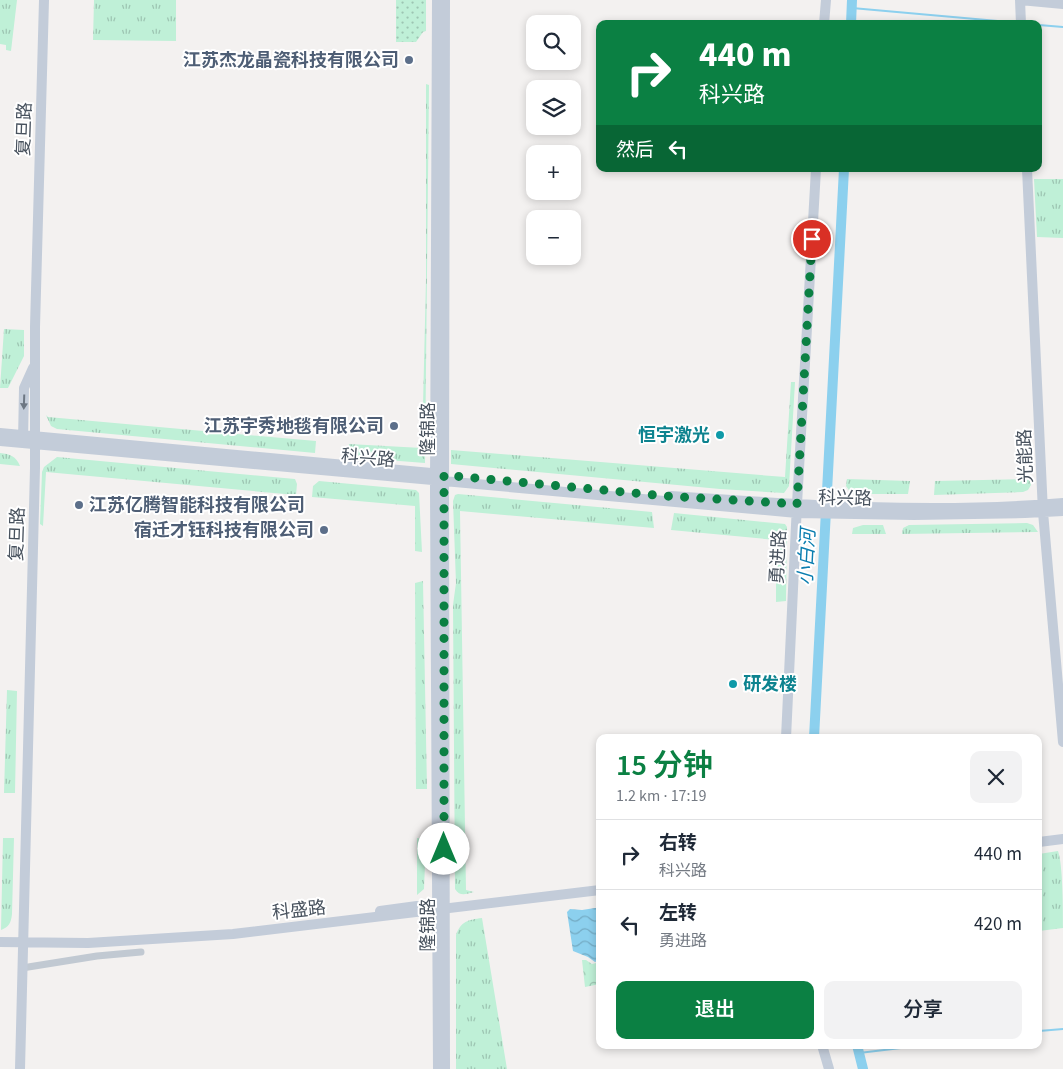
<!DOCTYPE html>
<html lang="zh">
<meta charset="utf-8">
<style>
:root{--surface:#fff;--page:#f2f2f3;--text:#1f2937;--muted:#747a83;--line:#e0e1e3;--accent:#0b8043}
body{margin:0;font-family:"Source Sans 3","Noto Sans SC",sans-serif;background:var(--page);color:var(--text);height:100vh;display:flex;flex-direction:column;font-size:19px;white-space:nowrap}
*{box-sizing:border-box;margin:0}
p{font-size:16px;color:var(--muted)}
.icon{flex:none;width:28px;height:28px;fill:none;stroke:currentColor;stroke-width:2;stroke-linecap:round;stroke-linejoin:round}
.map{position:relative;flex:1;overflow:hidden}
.drawer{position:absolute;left:596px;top:734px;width:446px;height:315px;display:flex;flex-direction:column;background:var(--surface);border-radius:10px;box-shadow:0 2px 8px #0003}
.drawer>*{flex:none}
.hud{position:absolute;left:596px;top:20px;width:446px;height:152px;border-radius:10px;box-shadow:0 2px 8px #0003;background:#0b8043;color:#fff;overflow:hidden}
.tools{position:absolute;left:526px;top:15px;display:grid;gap:10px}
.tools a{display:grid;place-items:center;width:55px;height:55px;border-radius:10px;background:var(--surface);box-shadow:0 2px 8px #0003;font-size:25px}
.pin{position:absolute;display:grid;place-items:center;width:42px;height:42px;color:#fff;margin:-21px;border:2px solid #fff;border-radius:50%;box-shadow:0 1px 5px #0007}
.me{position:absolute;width:55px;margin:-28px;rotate:0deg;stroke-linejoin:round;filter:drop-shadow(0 0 4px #0008)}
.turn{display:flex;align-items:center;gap:18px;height:105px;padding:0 20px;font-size:22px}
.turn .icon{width:65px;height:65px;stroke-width:2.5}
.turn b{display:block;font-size:35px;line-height:42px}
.then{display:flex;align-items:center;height:48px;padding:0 20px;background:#0003;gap:10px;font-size:19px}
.round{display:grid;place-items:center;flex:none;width:52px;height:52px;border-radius:10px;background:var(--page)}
.head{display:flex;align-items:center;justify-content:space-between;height:85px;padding:0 20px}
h1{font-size:30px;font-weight:600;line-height:38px;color:var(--accent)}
.cta{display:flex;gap:10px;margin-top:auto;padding:10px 20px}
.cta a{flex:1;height:58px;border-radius:10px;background:var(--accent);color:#fff;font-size:20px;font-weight:600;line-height:58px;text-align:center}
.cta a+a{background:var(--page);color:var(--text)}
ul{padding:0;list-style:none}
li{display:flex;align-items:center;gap:15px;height:70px;padding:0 20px;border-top:1px solid var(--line)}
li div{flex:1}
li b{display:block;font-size:19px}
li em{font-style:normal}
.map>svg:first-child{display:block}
.grass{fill:url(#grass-tufts)}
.park{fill:url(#park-crowns)}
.garden{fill:url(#garden-dots)}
.water{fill:url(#water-waves)}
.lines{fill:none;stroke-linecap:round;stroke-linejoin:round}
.stream{stroke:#8cd0ee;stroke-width:2}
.river{stroke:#8cd0ee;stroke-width:10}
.street{stroke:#c1c9d2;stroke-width:7}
.secondary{stroke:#c3ccd9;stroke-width:10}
.oneway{fill:#6d7783}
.route{stroke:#0b8043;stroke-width:9;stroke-dasharray:0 16.2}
.service-dot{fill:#5c6f8a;stroke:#fff;stroke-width:2}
.culture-dot{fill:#0f9aa8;stroke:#fff;stroke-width:2}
.labels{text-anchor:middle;stroke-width:4;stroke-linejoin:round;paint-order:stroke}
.service-label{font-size:18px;font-weight:bold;fill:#4e5e75;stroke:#fff;text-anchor:end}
.street-label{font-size:18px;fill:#48525e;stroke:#fff}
.culture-label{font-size:18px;font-weight:bold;fill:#0d838f;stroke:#fff;text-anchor:end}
.water-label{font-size:19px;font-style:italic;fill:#0a7daf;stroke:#fff}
</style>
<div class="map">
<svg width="1063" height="1069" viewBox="0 0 1063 1069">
<defs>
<pattern id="grass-tufts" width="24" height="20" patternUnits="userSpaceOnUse" patternTransform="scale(1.25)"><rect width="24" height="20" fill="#bff0d7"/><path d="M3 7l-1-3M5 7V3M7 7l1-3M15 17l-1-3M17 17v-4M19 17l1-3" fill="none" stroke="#9dc5b2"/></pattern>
<pattern id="park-crowns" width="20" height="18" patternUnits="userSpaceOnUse" patternTransform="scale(1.25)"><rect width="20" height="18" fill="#bff0d7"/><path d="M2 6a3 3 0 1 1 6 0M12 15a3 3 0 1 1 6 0" fill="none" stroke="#9dc5b2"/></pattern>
<pattern id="garden-dots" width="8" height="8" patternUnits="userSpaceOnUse" patternTransform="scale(1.25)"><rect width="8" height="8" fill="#bff0d7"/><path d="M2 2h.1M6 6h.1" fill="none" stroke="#9dc5b2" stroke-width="1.8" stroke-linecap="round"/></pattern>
<pattern id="water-waves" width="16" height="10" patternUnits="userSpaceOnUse" patternTransform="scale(1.25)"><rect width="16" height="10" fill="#8cd0ee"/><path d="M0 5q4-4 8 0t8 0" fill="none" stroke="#74abc4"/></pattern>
</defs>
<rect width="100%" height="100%" fill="#f3f1f0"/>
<!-- grass -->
<path class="grass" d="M0 0H17L11 51 6 50V45L0 44Z
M94 0H176V41L93 40Z
M426 84 429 85 425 463 348 457 349 444 422 448 426 279Z
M1034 179H1063V238L1037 237Z
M4 329 24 330V356L8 388H0Z
M791 382H795L789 486 784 493 720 489 451 464V450L785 477Z
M46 415 48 417 316 441 315 453 57 429 51 426Z
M0 453C10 454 16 456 20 466L0 464Z
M57 457 295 479 297 484 296 495 46 472 43 526 40 524 42 472 44 467Z
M847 479 910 481 908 494H856L851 493 846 486Z
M1030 479 1031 485 1028 490 1023 492 934 495 935 481Z
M319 481 416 490 419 493 422 552 415 551V506L312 497 313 486Z
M458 494 652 512 654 528 460 511 466 890 474 892C466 894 460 897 455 889L453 605 456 583 453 501 455 495Z
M674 513 785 524 787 527 786 601 776 602V540L671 530Z
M1027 523 1033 525 1038 532 902 534 903 528 909 525Z
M863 525H883L886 534H852L853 528Z
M423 581 427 789H416L415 583Z
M7 690 17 691 15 793H4Z
M3 838H14L12 914C11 923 9 927 1 930Z
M417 838 426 839 424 889 417 895Z
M1058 851C1063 865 1063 911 1063 928L1039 931V854Z
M482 918 507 1069H456V935C461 921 468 920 482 918Z"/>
<!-- park -->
<path class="park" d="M582 960H586L592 964 600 962V984L585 987Z"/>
<!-- garden -->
<path class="garden" d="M396 0H426V31L423 32 416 42H396Z"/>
<!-- water -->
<path class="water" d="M595 908H597L600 918V960L595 962 588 957 573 951 567 912 570 909 582 910Z"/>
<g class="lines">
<!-- stream -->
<path class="stream" d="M852 8 1009 22
M1039 25 1063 27
M1039 1031 1063 1029
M859 1053 926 1045"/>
<!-- river -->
<path class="river" d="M851 24 852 0
M814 738 844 169
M857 1045 863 1069"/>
<!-- street -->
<path class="street" d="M22 968 97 956 141 952"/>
<!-- secondary -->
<path class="secondary" d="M437 0 435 490 438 1069
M445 0 444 489 445 1069
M1020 0 1063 4
M1020 0 1021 24
M824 24 826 0
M1027 169 1043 512 1063 742
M0 433 442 474
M0 441 797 513 914 515 1025 513 1063 511
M23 442 24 388 33 368
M671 496C801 505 932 514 1063 503
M786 738 797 504 816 169
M1039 842 1063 839
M380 911 417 906
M0 942 88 943 233 934 600 890
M822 1045 829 1069
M20 1069 35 468V327L44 0"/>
</g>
<!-- one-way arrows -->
<defs><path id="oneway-solid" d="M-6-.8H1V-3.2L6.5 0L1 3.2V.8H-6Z" transform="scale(1.25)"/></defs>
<use class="oneway" href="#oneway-solid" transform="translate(24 402) rotate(92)"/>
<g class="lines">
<!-- route -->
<path class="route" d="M444 849V475L666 496 797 504 812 239"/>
</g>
<!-- markers -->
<g class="service-dot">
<circle cx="409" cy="60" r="5"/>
<circle cx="394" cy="426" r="5"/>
<circle cx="79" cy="505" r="5"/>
<circle cx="324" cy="530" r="5"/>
</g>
<g class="culture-dot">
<circle cx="720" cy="435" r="5"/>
<circle cx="733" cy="684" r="5"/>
</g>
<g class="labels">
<!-- service labels -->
<g class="service-label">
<text x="399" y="66">江苏杰龙晶瓷科技有限公司</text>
<text x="384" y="432">江苏宇秀地毯有限公司</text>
<text x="89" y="511" text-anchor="start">江苏亿腾智能科技有限公司</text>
<text x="314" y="536">宿迁才钰科技有限公司</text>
</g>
<!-- street labels -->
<g class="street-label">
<text transform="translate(24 129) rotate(-88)" y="6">复旦路</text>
<text transform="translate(428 429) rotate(-90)" y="6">隆锦路</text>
<text transform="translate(1025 456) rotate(-92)" y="6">光能路</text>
<text transform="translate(368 458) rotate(5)" y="6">科兴路</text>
<text transform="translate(845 498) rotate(1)" y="6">科兴路</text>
<text transform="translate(17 534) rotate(-88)" y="6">复旦路</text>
<text transform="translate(778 557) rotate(-87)" y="6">勇进路</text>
<text transform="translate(299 910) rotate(-6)" y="6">科盛路</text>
<text transform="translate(428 925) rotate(-90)" y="6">隆锦路</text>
</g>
<!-- culture labels -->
<g class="culture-label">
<text x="710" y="441">恒宇激光</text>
<text x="743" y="690" text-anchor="start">研发楼</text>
</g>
<!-- water labels -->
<g class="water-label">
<text transform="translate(806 557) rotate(-87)" y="7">小白河</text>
</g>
</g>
</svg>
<div class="tools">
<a><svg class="icon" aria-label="search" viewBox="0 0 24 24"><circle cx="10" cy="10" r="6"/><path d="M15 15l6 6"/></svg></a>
<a><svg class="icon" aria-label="layers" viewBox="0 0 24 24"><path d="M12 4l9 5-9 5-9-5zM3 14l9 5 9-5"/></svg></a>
<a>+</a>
<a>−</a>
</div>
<div class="pin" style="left:812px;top:239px;background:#d93025"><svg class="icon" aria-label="arrive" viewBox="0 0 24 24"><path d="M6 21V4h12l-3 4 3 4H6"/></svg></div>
<svg class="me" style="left:444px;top:849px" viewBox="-20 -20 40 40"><circle r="19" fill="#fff"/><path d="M0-13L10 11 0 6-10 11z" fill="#0b8043"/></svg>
<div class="hud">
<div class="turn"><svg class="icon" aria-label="right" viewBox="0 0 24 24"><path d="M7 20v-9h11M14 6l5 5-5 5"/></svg><div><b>440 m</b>科兴路</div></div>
<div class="then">然后<svg class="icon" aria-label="left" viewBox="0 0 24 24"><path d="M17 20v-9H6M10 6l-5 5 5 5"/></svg></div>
</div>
<section class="drawer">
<div class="head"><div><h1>15 分钟</h1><p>1.2 km · 17:19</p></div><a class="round"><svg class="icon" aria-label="close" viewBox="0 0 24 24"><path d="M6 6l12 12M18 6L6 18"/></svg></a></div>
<ul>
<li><svg class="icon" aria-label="right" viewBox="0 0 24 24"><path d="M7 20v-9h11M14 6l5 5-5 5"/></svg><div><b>右转</b><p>科兴路</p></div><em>440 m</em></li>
<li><svg class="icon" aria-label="left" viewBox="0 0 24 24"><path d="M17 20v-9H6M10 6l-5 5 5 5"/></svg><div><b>左转</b><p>勇进路</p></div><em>420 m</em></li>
</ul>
<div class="cta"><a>退出</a><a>分享</a></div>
</section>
</div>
